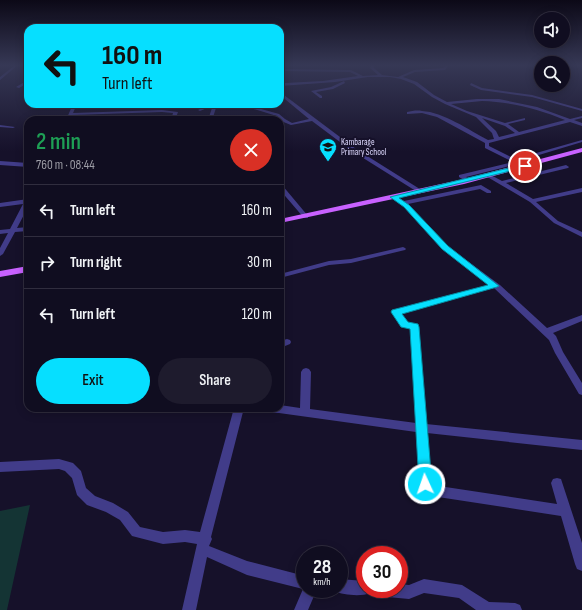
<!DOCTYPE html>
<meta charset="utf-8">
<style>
:root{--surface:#100d20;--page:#1e1b2d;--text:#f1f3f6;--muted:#9c9ca5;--line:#302d3e;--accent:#06dfff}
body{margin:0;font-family:"Sofia Sans Condensed",sans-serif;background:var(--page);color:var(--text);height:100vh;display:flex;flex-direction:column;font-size:15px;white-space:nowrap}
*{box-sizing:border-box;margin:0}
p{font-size:13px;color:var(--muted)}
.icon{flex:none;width:22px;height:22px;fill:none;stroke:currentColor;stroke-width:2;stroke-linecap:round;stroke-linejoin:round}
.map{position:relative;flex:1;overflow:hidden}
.details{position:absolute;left:24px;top:116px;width:260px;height:296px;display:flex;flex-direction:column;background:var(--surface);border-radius:12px;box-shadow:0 2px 10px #0003,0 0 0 1px var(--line)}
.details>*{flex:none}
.guide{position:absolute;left:24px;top:24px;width:260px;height:84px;border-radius:12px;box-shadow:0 2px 10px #0003,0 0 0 1px var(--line);background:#06dfff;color:#111;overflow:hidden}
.fabs{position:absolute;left:534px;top:12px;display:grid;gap:8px}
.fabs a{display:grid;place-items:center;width:36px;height:36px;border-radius:50%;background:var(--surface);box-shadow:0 2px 10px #0003,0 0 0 1px var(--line);font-size:20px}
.speed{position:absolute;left:296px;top:546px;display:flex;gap:8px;font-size:20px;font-weight:700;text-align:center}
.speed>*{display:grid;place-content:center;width:52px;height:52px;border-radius:50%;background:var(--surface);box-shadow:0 2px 10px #0003,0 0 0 1px var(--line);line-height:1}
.speed small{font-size:10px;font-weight:400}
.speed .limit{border:6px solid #d22;background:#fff;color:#111}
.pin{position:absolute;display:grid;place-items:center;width:34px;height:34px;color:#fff;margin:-17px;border:2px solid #fff;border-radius:50%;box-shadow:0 1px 4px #0007}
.me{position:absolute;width:44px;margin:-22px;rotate:357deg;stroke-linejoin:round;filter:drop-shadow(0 0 3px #0008)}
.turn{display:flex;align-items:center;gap:14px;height:84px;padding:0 12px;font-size:18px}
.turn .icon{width:52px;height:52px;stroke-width:2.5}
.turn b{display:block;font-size:28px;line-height:34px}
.round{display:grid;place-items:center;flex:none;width:42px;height:42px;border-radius:21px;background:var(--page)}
.summary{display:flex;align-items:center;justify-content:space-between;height:68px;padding:0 12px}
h1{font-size:24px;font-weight:600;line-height:30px;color:#1e9e55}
.primary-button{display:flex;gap:8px;margin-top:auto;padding:8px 12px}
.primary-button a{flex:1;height:46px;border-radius:24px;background:var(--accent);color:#111;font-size:16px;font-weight:600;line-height:46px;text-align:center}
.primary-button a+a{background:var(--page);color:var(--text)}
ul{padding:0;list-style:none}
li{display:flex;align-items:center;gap:12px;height:52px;padding:0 12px;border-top:1px solid var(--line)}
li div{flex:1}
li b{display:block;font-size:15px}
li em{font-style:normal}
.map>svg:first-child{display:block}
.green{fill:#143434}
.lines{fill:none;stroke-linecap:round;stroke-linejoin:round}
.minor{fill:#413c89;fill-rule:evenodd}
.major{fill:#c861ff;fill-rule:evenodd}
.route{fill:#06dfff;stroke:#0491a6}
.labels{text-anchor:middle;stroke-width:4;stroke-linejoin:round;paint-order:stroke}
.far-poi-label{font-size:9px;fill:#dfdaff;stroke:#16112a;text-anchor:start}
</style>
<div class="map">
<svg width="582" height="610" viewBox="0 0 582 610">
<rect width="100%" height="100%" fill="#16112a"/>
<!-- green -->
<path class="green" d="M30 505 7 610H0V511Z"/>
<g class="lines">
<!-- minor -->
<path class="minor" d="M15 65H18L0 80V77Z
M371 65H375L374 68 382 75 398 77 414 70 443 68 446 65H449L445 70 415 72 403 77 417 82 434 95 447 102 477 99H499L537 107 570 119 582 116V118L574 120 582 123V126L570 122 489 143V146L515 159 582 140V142L519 161 527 165V167H523L518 164 466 177 470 180 467 182 459 177V175L513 162 485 148V143L437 117 422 113 407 114V112C412 111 417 110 422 111 443 112 469 130 488 140L494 139 492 133 476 117 445 104 432 97 414 84 401 79 390 77H368L335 82 280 86V84L285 83 323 81 358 76 350 72 280 71V69L351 70 363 76 378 75 370 68ZM482 101C511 102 538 109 565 120L519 132 508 124 525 120V118L505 123 467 111 451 104ZM482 118 505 126 515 133 499 137 496 131Z
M28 80V83L19 88 16 87Z
M344 81 345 83 333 89 316 92 322 96V98H320L311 91 331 87Z
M471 83 482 88 532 95 582 109V111L532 97 481 90 470 85Z
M280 92 356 149 423 191V193H419L352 151 312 121 291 125 281 121 277 116 247 107 216 108 212 120H208L212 108H207L200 111 198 110 206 106 247 105 279 114 285 119 292 123 309 119 280 95Z
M73 104H77L73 113 162 110 178 112 175 120H171L173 113 162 112 72 115 70 120H66Z
M0 125 15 127 13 128 0 127Z
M0 161 28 163V167L0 165Z
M566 165 569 167 568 168 506 183 533 199 582 188V192L536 202 558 221 582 232V237L554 223 530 202 484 175 489 174 502 181Z
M280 184 282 185 308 216V218H304L280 190Z
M481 185 491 191V193H487L480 189 408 204 447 246 500 285 547 328 582 315V321L553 333 556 336 563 352 582 383V395L579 394 555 353 549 340 494 288 401 313 408 323 418 325 419 327 426 424 582 440V450L427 433 431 481 439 486 557 504 551 483 553 479 557 478 561 479 582 543V571L577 569 575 564 561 516 438 497 421 488 419 484 416 432 279 413 254 412 250 411 249 408H280V405L300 408 301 372 303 369 306 368 309 369 311 372 310 409 416 423 411 329 402 327 392 312 393 310 489 285 443 248 405 207 391 197 396 196 404 201Z
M28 199V207L17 228 28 227V231L15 232 3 254 0 256V248L8 233 0 234V230L10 229 23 204 0 207V203Z
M403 247 405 248 406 249 405 250 351 263 329 265 280 278V274L329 261 351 259Z
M287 339 290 340 291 342 290 344 280 348V341Z
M234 408H244L211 537 212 539 209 546 247 561 305 576V589H317L308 610H294L303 589 247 575 207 557 196 610H182L197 544 185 542 163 544 132 536 120 520 106 512 87 505 77 495 72 478 65 471 59 469 0 472V462L59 459 73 463 81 471 86 488 95 496 113 503 128 512 140 527 163 532 185 530 200 532Z
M339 579 365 581V589H399V584L409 585 424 579 462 585 489 602 515 603 520 605 522 610H476L459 598 424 593 409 599 377 596 372 594 371 590 370 593C361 597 343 595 334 591L333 589H339Z"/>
<!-- major -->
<path class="major" d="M582 148V152L464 184 280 223V219L464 179Z
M28 266V272L0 277V271Z"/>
</g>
<!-- sky -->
<linearGradient id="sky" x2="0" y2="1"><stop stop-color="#0c0917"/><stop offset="0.43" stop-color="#363855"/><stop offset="1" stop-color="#363855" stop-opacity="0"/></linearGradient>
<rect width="582" height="151" fill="url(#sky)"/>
<!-- route -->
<path class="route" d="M525 164 527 165V167L399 198 409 205 448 246 499 286 497 287 402 314 408 322 418 324 419 327 432 484 430 488 425 490 421 488 419 484 410 329 401 327 391 312 392 310 488 285 442 249 404 207 390 197Z"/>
<!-- icons -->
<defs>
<symbol id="school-pin" viewBox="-11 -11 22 30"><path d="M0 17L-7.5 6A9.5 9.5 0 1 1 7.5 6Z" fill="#06dfff" stroke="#16112a"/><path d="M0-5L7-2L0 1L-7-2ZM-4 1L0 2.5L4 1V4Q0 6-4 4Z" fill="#111"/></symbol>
</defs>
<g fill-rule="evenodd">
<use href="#school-pin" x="318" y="137" width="20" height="27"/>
</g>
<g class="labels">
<!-- far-poi labels -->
<g class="far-poi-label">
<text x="341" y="145">Kambarage<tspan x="341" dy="10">Primary School</tspan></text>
</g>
</g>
</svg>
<div class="fabs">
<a><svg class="icon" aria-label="sound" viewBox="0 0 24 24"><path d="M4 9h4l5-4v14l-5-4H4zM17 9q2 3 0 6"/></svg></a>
<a><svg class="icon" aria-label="search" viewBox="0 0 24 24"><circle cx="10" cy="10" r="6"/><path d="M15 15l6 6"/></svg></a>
</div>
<div class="speed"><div>28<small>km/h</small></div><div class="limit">30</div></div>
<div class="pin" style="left:525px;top:166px;background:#d93025"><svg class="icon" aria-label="arrive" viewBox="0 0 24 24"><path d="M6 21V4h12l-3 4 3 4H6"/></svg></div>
<svg class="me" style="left:425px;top:484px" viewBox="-20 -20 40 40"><circle r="17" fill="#06dfff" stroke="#fff" stroke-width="3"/><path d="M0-11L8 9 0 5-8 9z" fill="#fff"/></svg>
<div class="guide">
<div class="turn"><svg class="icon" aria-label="left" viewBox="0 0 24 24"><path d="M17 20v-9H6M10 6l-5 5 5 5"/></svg><div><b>160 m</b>Turn left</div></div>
</div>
<section class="details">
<div class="summary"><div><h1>2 min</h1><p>760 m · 08:44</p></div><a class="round" style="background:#d93025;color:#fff"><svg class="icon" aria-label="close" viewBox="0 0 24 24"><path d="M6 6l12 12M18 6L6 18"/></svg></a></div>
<ul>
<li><svg class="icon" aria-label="left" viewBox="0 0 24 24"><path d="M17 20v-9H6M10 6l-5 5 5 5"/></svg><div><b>Turn left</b></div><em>160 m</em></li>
<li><svg class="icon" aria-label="right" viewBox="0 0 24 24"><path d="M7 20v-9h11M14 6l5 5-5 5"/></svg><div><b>Turn right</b></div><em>30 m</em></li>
<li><svg class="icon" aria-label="left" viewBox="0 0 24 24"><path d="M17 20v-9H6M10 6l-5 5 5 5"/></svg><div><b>Turn left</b></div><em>120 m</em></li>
</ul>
<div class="primary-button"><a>Exit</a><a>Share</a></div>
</section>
</div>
